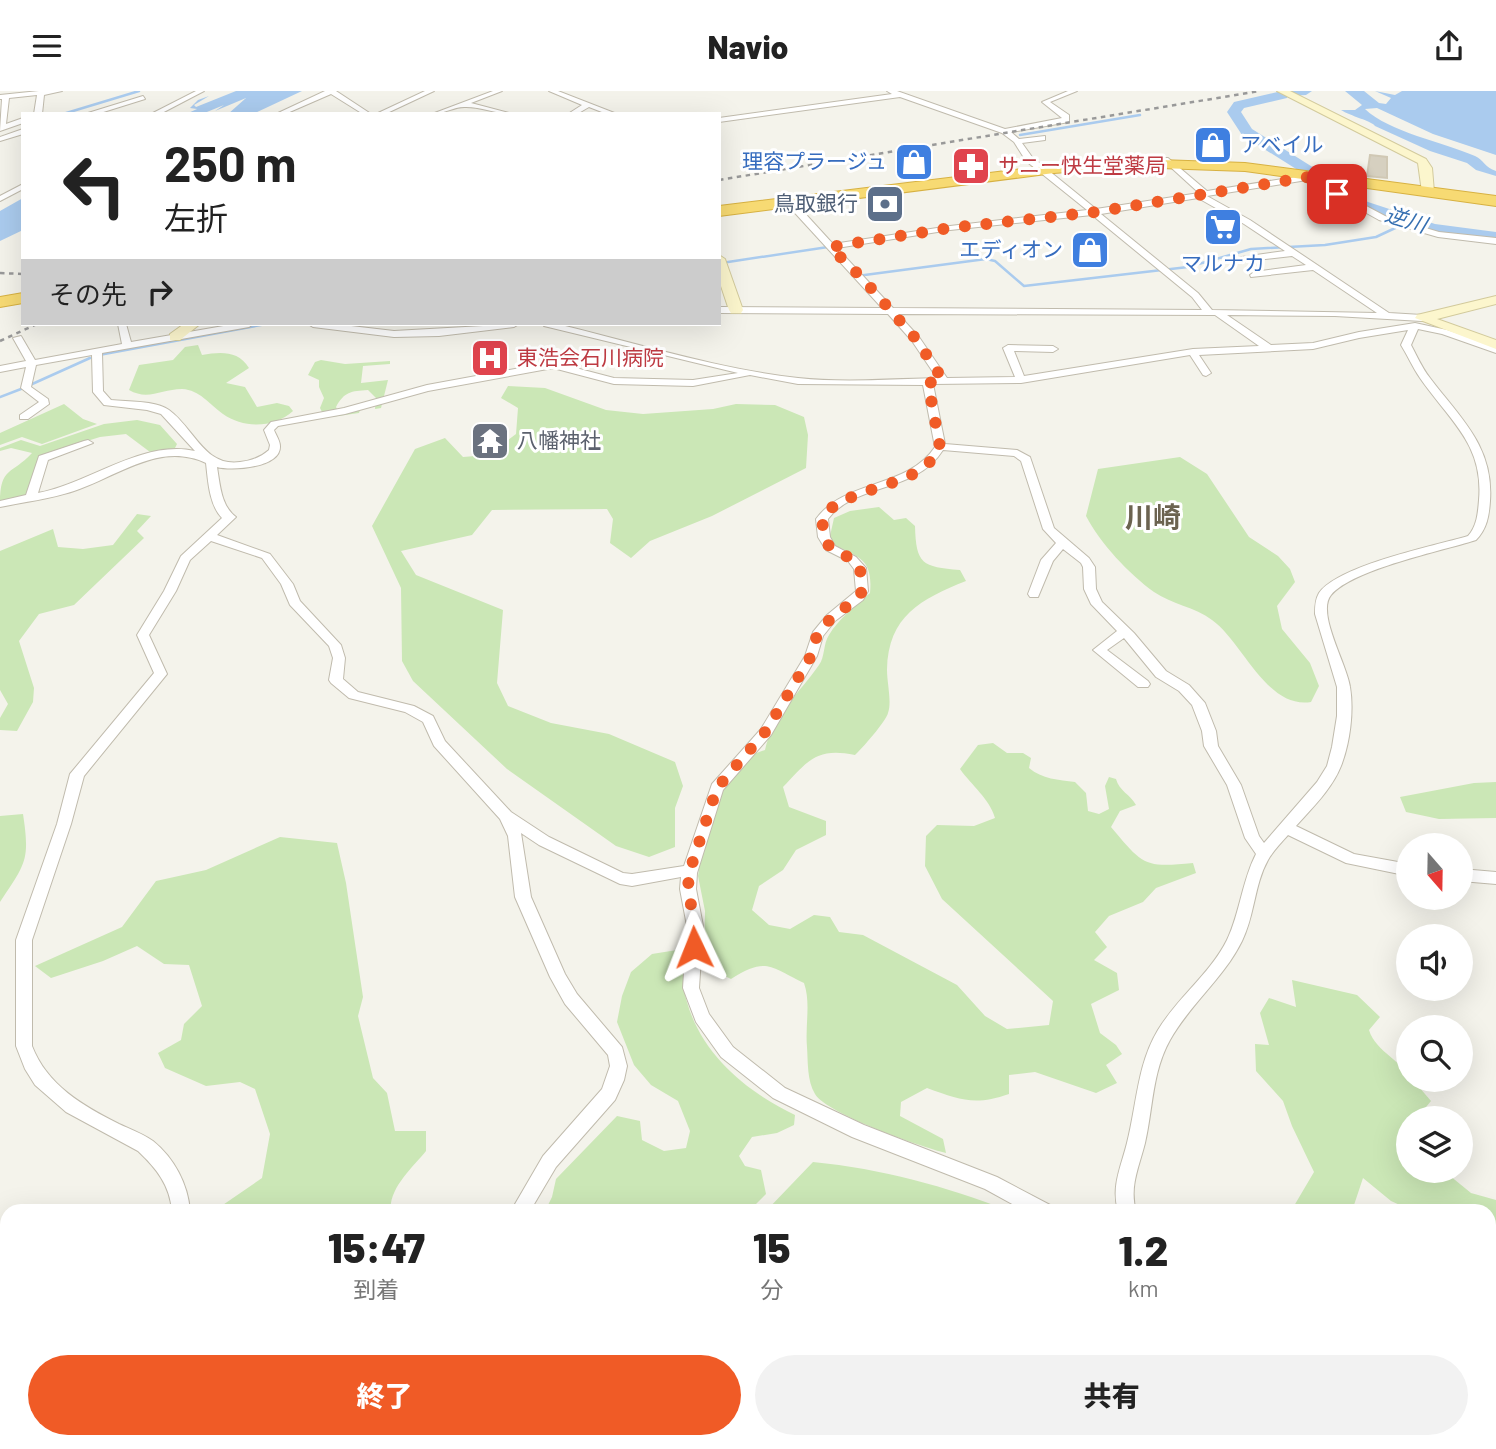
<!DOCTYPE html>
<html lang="ja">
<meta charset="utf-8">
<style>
:root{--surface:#fff;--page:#f2f2f2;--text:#222;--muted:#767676;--accent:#f05b26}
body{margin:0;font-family:Barlow,"Noto Sans JP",sans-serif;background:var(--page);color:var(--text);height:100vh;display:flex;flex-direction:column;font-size:26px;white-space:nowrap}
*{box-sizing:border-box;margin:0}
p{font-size:23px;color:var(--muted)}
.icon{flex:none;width:38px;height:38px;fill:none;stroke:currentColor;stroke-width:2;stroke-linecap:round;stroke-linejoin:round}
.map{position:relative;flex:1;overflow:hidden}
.details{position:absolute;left:0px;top:1113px;width:1496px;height:245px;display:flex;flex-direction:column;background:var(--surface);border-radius:21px 21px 0 0;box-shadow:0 7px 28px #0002}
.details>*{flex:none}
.hud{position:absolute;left:21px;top:21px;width:700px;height:214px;border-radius:0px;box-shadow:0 7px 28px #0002;background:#fff;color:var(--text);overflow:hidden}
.needle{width:46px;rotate:160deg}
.buttons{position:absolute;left:1396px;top:742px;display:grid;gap:14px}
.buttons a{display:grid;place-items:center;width:77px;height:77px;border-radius:50%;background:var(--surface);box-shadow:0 7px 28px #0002;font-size:35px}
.pin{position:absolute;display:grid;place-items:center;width:60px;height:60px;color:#fff;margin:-30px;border-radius:14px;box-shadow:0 4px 10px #0006}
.me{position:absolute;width:77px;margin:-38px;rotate:358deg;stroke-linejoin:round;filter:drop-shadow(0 0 5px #0008)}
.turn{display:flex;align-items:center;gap:24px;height:147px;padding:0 28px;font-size:32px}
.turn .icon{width:91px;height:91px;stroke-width:2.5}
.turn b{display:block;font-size:49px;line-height:60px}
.then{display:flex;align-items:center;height:66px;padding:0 28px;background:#0003;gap:14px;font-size:26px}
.eta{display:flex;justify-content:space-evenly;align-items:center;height:119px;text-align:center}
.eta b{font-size:42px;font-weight:800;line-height:49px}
.primary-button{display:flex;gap:14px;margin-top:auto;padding:14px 28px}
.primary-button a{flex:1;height:80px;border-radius:42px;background:var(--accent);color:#fff;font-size:28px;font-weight:800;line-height:80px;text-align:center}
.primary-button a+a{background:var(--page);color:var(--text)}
header{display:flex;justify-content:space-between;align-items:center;height:91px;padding:0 28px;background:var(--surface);font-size:32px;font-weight:800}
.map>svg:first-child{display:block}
.green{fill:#cbe7b6}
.water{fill:#aacbee}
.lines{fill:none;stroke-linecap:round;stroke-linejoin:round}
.stream{stroke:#aacbee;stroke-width:2.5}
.river{fill:#aacbee;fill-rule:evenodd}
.building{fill:#d6d0c0;stroke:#d0c8b4;stroke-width:2}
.street-casing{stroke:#c0bbad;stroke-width:2}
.secondary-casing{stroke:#d2ca9c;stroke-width:2}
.highway-casing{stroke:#d7b142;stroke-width:2}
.street{fill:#fff;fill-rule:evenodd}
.secondary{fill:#fcf6cd;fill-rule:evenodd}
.highway{fill:#f7da73;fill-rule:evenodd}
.rail{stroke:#999;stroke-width:2.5;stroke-dasharray:4.5 4.5;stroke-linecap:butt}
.route{stroke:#f05b26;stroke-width:12;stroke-dasharray:0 21.6}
.labels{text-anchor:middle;stroke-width:6;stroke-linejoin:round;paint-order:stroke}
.far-shop-label{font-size:21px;fill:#366cbe;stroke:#fff;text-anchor:end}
.far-health-label{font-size:21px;fill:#be3a42;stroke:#fff;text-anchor:start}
.far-service-label{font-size:21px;fill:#4e5e75;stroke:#fff;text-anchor:end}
.far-water-label{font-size:21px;font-style:italic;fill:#356fb1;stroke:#fff}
.far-worship-label{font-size:21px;fill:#5b616d;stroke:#fff;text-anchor:start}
.quarter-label{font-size:28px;font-weight:bold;fill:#6b6350;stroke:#fff}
</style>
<header><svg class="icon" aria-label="menu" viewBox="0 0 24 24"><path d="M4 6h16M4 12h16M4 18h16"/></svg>Navio<svg class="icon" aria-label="share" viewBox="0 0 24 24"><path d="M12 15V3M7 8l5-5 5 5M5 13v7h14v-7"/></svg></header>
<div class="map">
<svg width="1496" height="1358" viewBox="0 0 1496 1358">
<rect width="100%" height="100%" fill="#f4f3eb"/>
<!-- green -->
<path class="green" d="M198 254 202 264C220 261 238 259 249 277L226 292 245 296 257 316 277 312 289 315 293 320C274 337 244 338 223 323 209 313 200 299 182 298 162 298 148 310 129 299L139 274 173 269 185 256Z
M321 269 345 273 390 270V273L363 275 361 292 388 289 381 317 375 318 376 307 368 299C351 300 344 301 336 316L337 318 352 315 360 319 359 322 331 326 322 321 320 317 324 307 319 296V289L308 284 315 271Z
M508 295 545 297 606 319 643 323 713 318 736 313 775 314 804 326 808 344 806 377 712 425 650 450 631 467 610 452 613 428 607 418 492 419 472 444 401 460 416 484 503 519 497 592 508 615 551 632 609 643 675 671 683 695 675 717V756L649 766 616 755 507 678 413 590 402 570 401 497 372 435 415 358 445 347 463 366 488 364 516 343 518 317 501 307Z
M64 313 83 328 97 333 42 353 22 346 0 354V342Z
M137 329 160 334 177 353 175 357 150 361 126 343 100 346 39 365 32 396 27 405 0 412C0 375 12 384 32 362L11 357 0 360V357L21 349 40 355 104 333Z
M1180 366 1207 383 1249 446 1278 465 1290 478 1295 491 1277 515 1282 538 1310 572 1319 595 1311 611C1266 618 1243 551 1212 529 1195 516 1171 513 1154 501 1129 483 1100 452 1086 425L1098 378Z
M879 416 894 429 906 427 915 435C916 473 922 476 960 479L966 490C921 508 888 525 887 579 887 592 892 611 888 622 887 629 861 659 855 664 816 656 808 670 783 696L789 716 826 730V744L796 759 783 779 759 795 752 819 769 834 790 838 814 824 830 826 839 841 863 844 957 894 985 925 1007 938 1049 934 1053 910 942 808 925 775 926 745 937 734 974 735 995 727C989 707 972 695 960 678L978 654 993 652 1007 662H1023L1031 667 1029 677C1042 688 1059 689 1075 691L1086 702 1088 720 1099 723 1109 718 1105 695 1109 686 1116 688C1119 700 1130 703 1136 714L1120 720 1111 736C1143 774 1144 777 1193 772L1196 782 1156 797 1143 811 1109 825 1095 841 1107 856 1094 869 1117 882 1119 899 1091 913 1100 942 1116 954 1122 963 1106 974 1117 992 1096 1002 1035 981 1009 984V1003C975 1015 960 1009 927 997L901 1011 900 1025 943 1048 946 1062C921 1056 827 1023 815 1003 807 990 808 971 807 956 805 934 811 912 804 892 769 875 766 866 731 888L710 878 704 866 705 820 698 785 702 756 724 694 748 665 765 659C773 623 799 603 819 574 825 566 823 553 829 544 838 528 857 514 870 502 873 469 860 466 834 454L830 445 834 427 850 420Z
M137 423 151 425 137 440 144 447 74 514 39 523 19 550 34 597 33 611 17 640 0 639V627L8 613 0 599V460L53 438 58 456 83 458 113 454Z
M1496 691V727L1439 728 1406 721 1400 706 1474 692Z
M23 723C30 769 26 772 0 811V725Z
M280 746 337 752 346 792 363 906 358 925 373 987 387 1002 395 1040H426V1060C413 1076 388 1098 391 1120H214L262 1087 270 1043 255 998 240 991 206 995 165 977 158 962 181 949 184 933 202 915 189 874 164 873 137 855 103 870 51 887 35 875 122 836 156 790 206 779Z
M677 859C689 880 681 890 687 911 702 964 747 1001 795 1024L794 1034 777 1042 752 1046 739 1065 745 1075 761 1079 766 1103 749 1120H545L552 1106 556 1088 617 1025 640 1030 642 1049 664 1060 686 1057 690 1040 678 1010 651 994 634 974 617 931 622 905 631 881 652 863Z
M1292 889 1357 904 1380 926 1369 939C1376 962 1405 970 1409 989H1413L1431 1010 1417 1027H1409V1080H1444L1471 1102 1496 1109V1177L1489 1171V1120H1413L1391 1110 1363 1087 1352 1120H1291L1314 1081 1292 1035 1283 1010 1256 980 1255 953 1269 954 1260 922 1269 907 1296 916Z
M813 1071C883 1078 944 1095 1010 1120H766Z
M234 1351H419L420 1358H238Z
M611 1351H1076L1071 1358H619Z
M1131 1351H1203L1198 1358H1132Z"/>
<!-- water -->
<path class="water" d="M236 0H302L253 23H228L246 7 215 20 224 14 202 23H186L197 18 190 17 198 9 209 5 194 14 196 16Z
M1345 0H1364L1379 12 1386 13 1391 7 1375 0 1395 4 1402 0H1496V64L1433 43 1377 17 1365 18C1389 41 1443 51 1475 65 1483 68 1485 77 1496 80V85L1476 79 1467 72 1430 60 1375 35C1372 30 1350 25 1341 19H1355L1362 14Z
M23 107V139L0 150V120Z"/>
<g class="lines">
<!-- stream -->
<path class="stream" d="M63 23 139 0
M1020 44 1140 24
M728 171 828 156 831 159
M857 185 986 168 995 170 1024 195 1188 176 1251 158 1325 154 1376 146 1408 131
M467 236 490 233
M99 264 266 233
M30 294 90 267
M0 306 21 298"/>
<!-- river -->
<path class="river" d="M1282 0 1288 4 1287 7 1244 17 1241 21 1252 38 1368 111 1435 133 1496 141V151L1434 143 1358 117 1242 44 1227 21 1234 11Z
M1290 0H1312L1306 4 1290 5Z"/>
</g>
<!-- building -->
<path class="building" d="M1370 64 1387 66V87L1367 85Z"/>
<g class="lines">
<defs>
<path id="street" d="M39 0H62L44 4 42 23H34L37 4 9 7 6 33 23 27V32L0 40 2 8H0V4Z
M196 0H204L160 23H151Z
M325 0H336L371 23H363L331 3 285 23H276Z
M425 0H434L385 23H376Z
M493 0H502L471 12 513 23C497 23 482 16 466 16 455 15 444 23 432 23Z
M549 0H558L617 23H607L589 16 577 23H568L582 14Z
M887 0H897L1005 38 1062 27 1042 11 1068 0H1077L1050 11 1069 24V31L1011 41 1019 48 1045 45V49L1022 52 1032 66 1096 118 1199 102 1165 71V67H1168L1207 100 1301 85 1304 82 1385 125 1439 141 1496 147V153L1438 146 1379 129 1307 89 1207 105 1250 129 1389 222 1422 224 1427 227 1422 230 1335 225 1227 224 1271 254 1313 252 1359 241 1415 232 1447 239 1496 256V262L1442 243 1418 238 1411 254C1417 265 1422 277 1430 287 1460 327 1494 355 1490 410 1489 425 1487 438 1476 449 1442 460 1353 478 1331 504 1316 522 1347 573 1350 596 1354 620 1350 652 1341 675 1332 698 1312 717 1296 735L1354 763 1409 773V785L1346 772 1288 744C1281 752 1273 760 1268 769 1254 794 1255 824 1242 850 1224 887 1190 913 1170 949 1152 981 1153 1018 1145 1052 1139 1076 1129 1096 1136 1120H1118C1111 1095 1121 1076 1127 1052 1137 1013 1137 974 1158 939 1178 906 1210 883 1227 849 1240 822 1242 790 1256 763L1245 747 1227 694 1204 655 1202 640 1192 614 1179 600 1156 586 1124 547 1107 559 1148 590 1150 593 1148 596H1138L1093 559 1117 540 1091 513 1084 498 1083 476 1081 472 1063 458 1053 470 1038 506H1030L1028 503 1041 469 1056 452 1043 438 1021 370 1014 365 943 359C915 403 856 391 828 428L830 446 835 455 856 466 866 477 868 500 863 509 835 530 823 545 817 565 771 644 723 699 697 782 696 798 703 835 699 897 709 923 733 956 785 997 864 1034 997 1086 1050 1114 1052 1120H1025L985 1098 852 1046 773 1007 721 966 696 931 683 897 687 835 680 798 681 786 632 795 620 793 539 754 521 742 531 806 565 883 577 903 622 956 627 975 624 989 615 1009 556 1076 530 1120H511L543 1065 602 998 610 975 608 964 565 913 550 886 515 806 508 745 500 728 434 655 423 631 405 621 349 607 331 592 329 589 333 567 329 555 290 514 281 493 262 467 211 450 190 469 176 500 149 544 167 583 84 685 71 733 32 849V955C47 994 83 1015 119 1033 130 1038 143 1043 153 1050 174 1067 188 1093 190 1120H172C170 1094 156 1077 138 1060L66 1021 35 994 25 978 16 955V849L57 733 70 683 154 582 137 544 164 500 181 465 222 427C209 414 208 389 206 372 159 350 117 386 74 400 50 408 24 411 0 416V410L26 404 39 365 84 350 88 349 93 352 48 369 38 402C90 392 143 348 195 360L161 323 147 319 104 314 93 301 92 264 36 274 31 296 48 308 49 313 28 328H20V324L39 311 21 297 26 276 0 281V275L26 270 13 247 21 245 35 269 122 253 118 233H126L131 251 235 233H253L249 236 102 262 103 300 111 309C128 311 154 309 169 319 194 337 204 376 240 371 251 370 261 366 269 359L270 354 264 339 271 331 344 317 427 294 553 271 614 287 693 289 738 282 544 235 543 233H557C636 252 717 278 798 287 844 292 891 288 937 287L912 250 888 223 719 222V216L882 217 784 110V106H790L833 153 950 135 1087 119 1026 70 1014 51 1002 42 900 6 719 31V27L892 3ZM1198 107 1244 133 1285 160 1242 166 1239 167V171L1292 165 1306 174 1254 181 1250 184 1251 186 1313 179 1377 222 1212 219 1198 202 1101 123ZM1092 124 1192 206 1202 219 893 217 837 157 950 139ZM898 223 1215 224 1259 255 1193 258 1024 285 1014 260 1053 261 1058 258 1053 255 1008 254 1003 257 1015 286 947 287 919 246ZM1408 239 1401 254C1408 265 1413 277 1420 287 1449 329 1484 353 1479 409 1478 422 1477 435 1468 445 1434 455 1339 474 1319 502 1315 509 1315 516 1315 523L1337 596V625L1332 656 1327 675 1317 691 1264 752 1259 745 1241 694 1218 655 1216 640 1205 612 1189 594 1166 580 1134 542 1102 511 1096 498 1095 476 1089 467 1054 437 1030 366 1017 359 945 353 933 293 1021 292 1190 264 1203 284 1206 285 1211 282 1199 264 1313 258 1359 247ZM553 277 614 293 693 295 750 284 798 293 923 294 935 356C907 398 845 388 816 428L818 446 826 459 848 470 854 478 856 500 827 524 813 541 805 565 761 638 712 693 684 775 632 783 623 782 549 746 511 721 445 650 433 625 414 615 358 601 343 588 345 567 341 554 300 510 293 493 270 463 217 444 236 426C221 415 220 394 217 376 231 380 281 377 280 355 280 350 276 344 274 339L278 335 345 323 428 300Z
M143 5 145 8 97 23 88 22Z
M23 38V43L0 50V46Z
M23 93V98L0 110V105Z
M308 233H334L394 240 519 233 514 236 439 245 394 246 313 236Z
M1461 778 1496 781V793L1461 790Z
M1489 1203 1496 1206V1227L1489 1224Z
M1496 1229V1249L1489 1252V1232Z
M542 1351H564L567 1358H545Z
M1086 1351H1111L1108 1358H1083Z
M1262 1351H1284L1287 1358H1265Z"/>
<path id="secondary" d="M1277 0H1290L1426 68 1432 77 1434 101 1428 105 1422 101 1418 72Z
M719 164 725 168 743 219 741 222H731L729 219 719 189Z
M1496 205V213L1437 228 1496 249V258L1415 227 1417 224Z
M184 233H200L180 249H170V243Z
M0 1264 7 1267V1300L0 1297Z
M88 1351H121L124 1358H91Z"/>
<path id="highway" d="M1131 68 1245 72 1496 105V115L1245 80 1131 76 1054 82 719 125V115L1054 74Z
M23 202V212L0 216V206Z"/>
</defs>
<!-- street casing -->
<use href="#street" class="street-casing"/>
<!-- secondary casing -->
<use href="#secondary" class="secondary-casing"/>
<!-- highway casing -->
<use href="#highway" class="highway-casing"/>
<!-- street -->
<use href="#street" class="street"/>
<!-- secondary -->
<use href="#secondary" class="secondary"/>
<!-- highway -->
<use href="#highway" class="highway"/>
<!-- rail -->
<path class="rail" d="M719 89 1260 0
M0 182 23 183
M0 250 37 233"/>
</g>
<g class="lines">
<!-- route -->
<path class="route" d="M694 856 695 835 688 798 689 782 717 697 766 640 811 565 817 544 831 527 859 506 862 500 860 477 852 468 830 457 824 446 822 428C825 424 829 418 833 416 863 394 924 394 940 356L928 292 943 289 916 248 862 187 830 156 950 137 1095 121 1308 86 1337 103"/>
</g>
<!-- icons -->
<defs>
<symbol id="shop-square" viewBox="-11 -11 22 22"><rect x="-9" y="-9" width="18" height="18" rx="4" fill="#3f7fe0" stroke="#fff"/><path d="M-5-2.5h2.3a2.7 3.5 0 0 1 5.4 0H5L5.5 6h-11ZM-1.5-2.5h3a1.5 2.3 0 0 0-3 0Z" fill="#fff"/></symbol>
<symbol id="pharmacy-square" viewBox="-11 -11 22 22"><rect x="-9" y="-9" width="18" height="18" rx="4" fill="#e0444e" stroke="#fff"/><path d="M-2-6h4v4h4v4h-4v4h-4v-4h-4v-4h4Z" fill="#fff"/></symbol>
<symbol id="bank-square" viewBox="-11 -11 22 22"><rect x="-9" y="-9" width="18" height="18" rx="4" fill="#5c6f8a" stroke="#fff"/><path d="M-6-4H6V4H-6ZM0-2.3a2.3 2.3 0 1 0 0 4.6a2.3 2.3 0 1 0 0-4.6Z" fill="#fff"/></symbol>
<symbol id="supermarket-square" viewBox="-11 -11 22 22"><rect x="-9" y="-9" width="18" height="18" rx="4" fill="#3f7fe0" stroke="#fff"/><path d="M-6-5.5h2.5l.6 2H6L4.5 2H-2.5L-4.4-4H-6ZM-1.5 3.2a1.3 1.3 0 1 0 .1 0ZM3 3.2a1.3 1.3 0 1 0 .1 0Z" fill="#fff"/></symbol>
<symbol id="hospital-square" viewBox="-11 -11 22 22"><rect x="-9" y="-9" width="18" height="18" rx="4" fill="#e0444e" stroke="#fff"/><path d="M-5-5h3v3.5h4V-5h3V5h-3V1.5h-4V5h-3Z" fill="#fff"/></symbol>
<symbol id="temple-square" viewBox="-11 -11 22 22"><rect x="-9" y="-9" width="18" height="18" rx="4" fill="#6b7280" stroke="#fff"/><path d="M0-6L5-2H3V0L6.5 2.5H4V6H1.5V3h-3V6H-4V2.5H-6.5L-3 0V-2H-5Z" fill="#fff"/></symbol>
</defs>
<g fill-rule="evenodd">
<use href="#shop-square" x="1191" y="32" width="44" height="44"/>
<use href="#shop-square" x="892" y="49" width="44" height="44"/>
<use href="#pharmacy-square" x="949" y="53" width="44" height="44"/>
<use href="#bank-square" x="863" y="91" width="44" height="44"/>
<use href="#supermarket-square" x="1201" y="114" width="44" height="44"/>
<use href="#shop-square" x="1068" y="137" width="44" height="44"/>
<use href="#hospital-square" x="468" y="245" width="44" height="44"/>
<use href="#temple-square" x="468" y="328" width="44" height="44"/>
</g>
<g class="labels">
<!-- far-shop labels -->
<g class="far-shop-label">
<text x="1240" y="61" text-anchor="start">アベイル</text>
<text x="887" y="78">理容プラージュ</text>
<text x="1063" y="166">エディオン</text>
<text x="1223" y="180" text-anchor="middle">マルナカ</text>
</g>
<!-- far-health labels -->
<g class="far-health-label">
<text x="998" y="82">サニー快生堂薬局</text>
<text x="517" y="274">東浩会石川病院</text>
</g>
<!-- far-service labels -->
<g class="far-service-label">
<text x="858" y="120">鳥取銀行</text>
</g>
<!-- far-water labels -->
<g class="far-water-label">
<text transform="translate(1406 129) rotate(17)" y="7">逆川</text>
</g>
<!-- far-worship labels -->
<g class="far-worship-label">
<text x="517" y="357">八幡神社</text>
</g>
<!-- quarter labels -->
<g class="quarter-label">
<text x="1153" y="436">川崎</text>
</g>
</g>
</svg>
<div class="buttons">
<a><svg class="needle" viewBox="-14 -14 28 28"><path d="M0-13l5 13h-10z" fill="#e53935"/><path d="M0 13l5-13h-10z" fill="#767676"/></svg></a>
<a><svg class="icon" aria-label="sound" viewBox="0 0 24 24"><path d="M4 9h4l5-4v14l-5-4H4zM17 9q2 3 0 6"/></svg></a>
<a><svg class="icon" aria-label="search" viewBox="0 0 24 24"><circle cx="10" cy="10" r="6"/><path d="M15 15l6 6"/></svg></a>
<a><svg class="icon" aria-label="layers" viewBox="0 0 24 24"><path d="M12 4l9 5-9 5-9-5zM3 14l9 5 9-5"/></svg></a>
</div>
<div class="pin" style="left:1337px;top:103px;background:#d93025"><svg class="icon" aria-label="arrive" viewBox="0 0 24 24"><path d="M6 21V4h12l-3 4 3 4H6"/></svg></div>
<svg class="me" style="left:694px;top:856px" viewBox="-20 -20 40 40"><path d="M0-17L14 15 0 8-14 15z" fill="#f05b26" stroke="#fff" stroke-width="4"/></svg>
<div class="hud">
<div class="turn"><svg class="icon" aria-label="left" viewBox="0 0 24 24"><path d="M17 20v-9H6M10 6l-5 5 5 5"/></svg><div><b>250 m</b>左折</div></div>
<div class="then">その先<svg class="icon" aria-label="right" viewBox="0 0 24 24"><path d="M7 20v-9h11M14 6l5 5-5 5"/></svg></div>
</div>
<section class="details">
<div class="eta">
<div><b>15:47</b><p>到着</p></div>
<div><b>15</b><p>分</p></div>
<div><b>1.2</b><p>km</p></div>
</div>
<div class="primary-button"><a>終了</a><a>共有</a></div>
</section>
</div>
